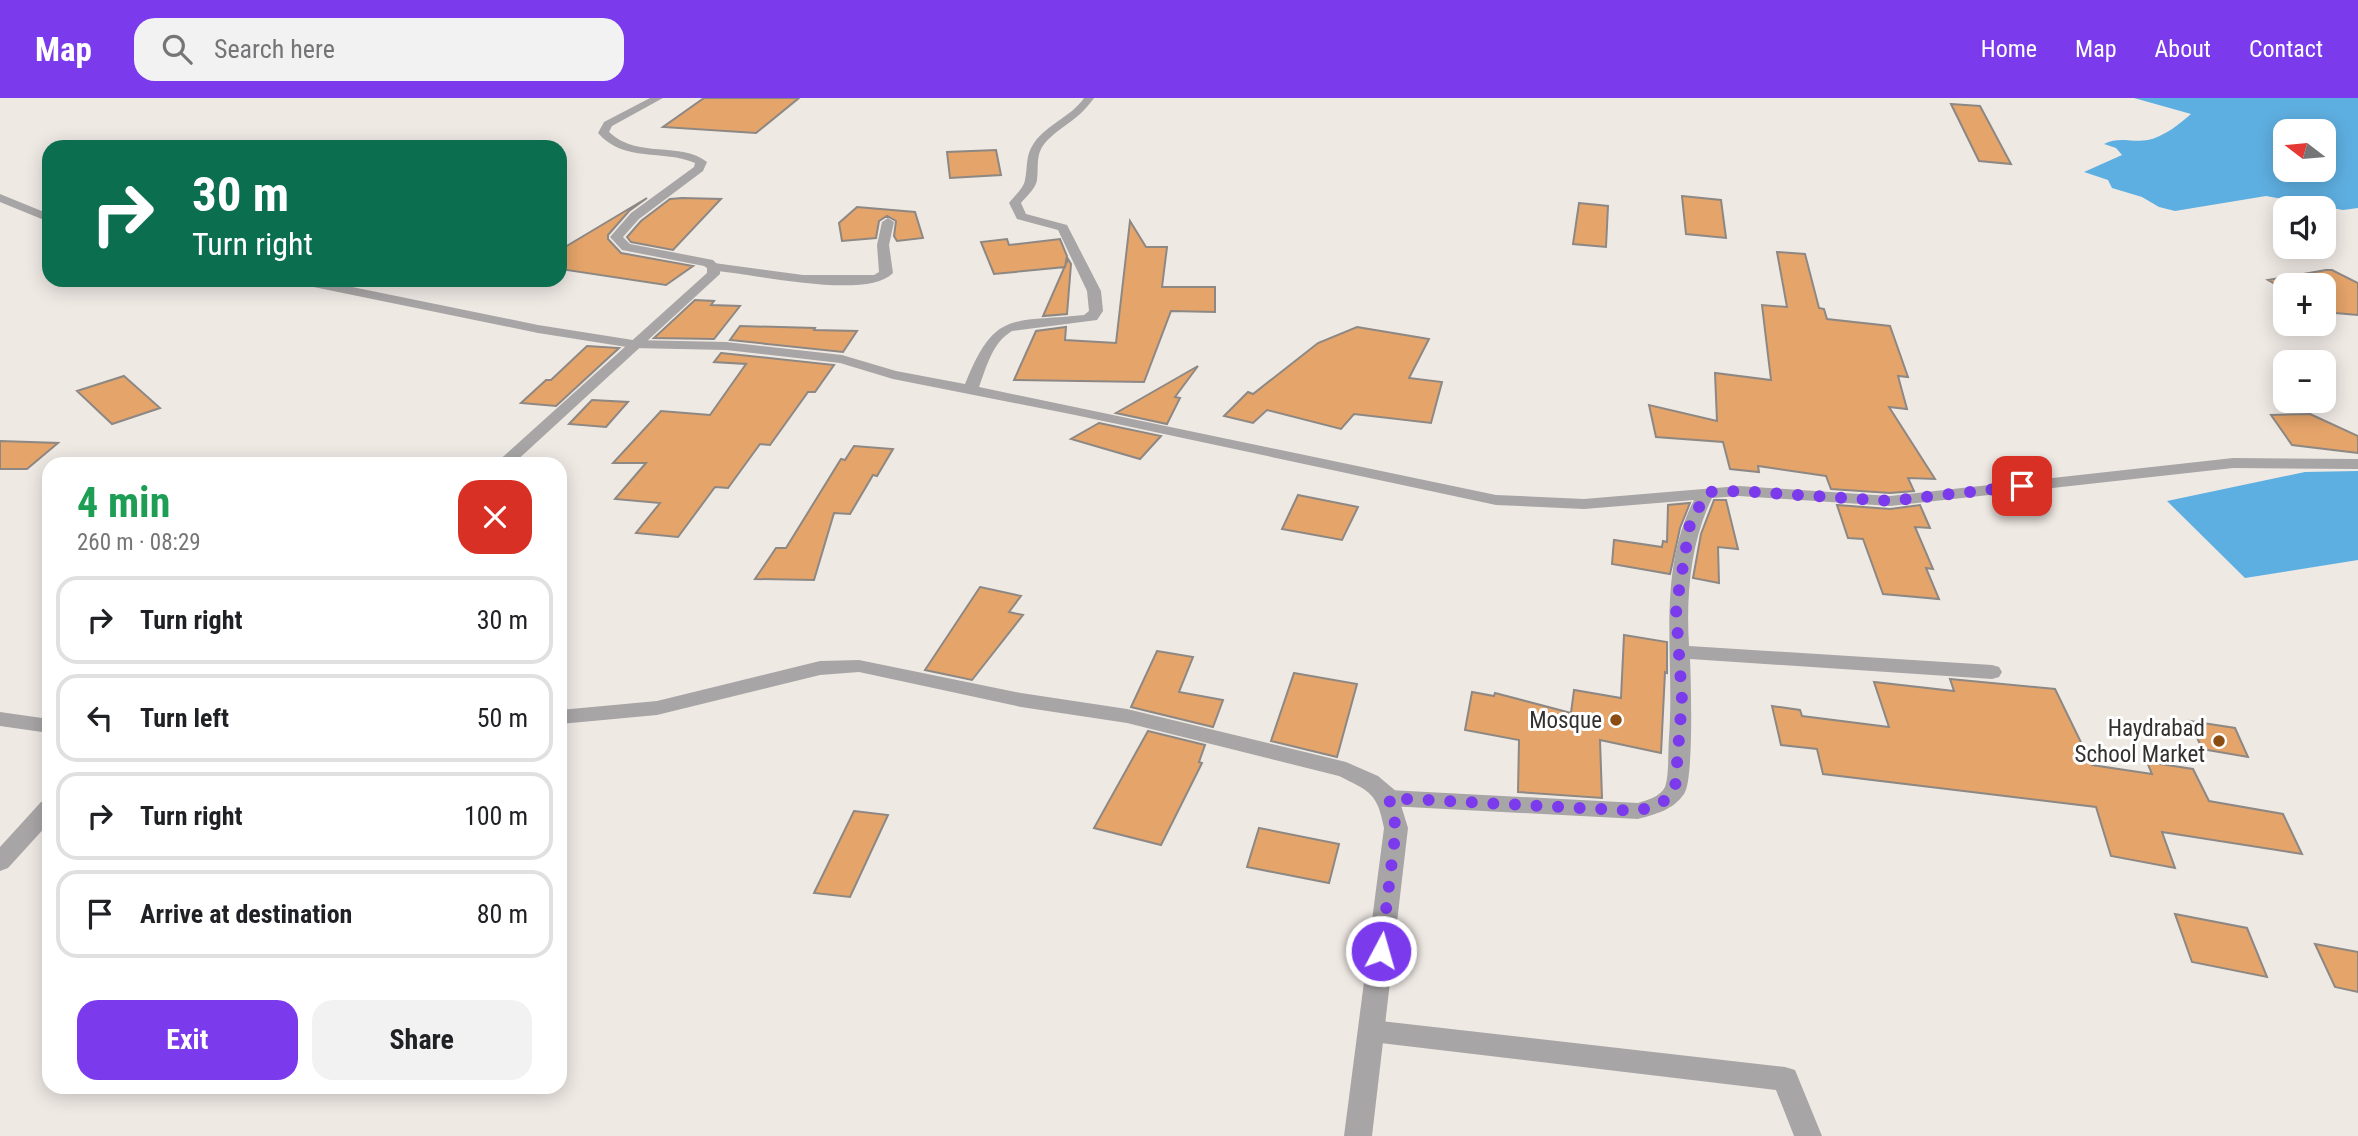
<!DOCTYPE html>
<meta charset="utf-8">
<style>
:root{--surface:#fff;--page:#f2f2f2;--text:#202124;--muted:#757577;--line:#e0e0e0;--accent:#7c3aed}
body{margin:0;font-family:"Roboto Condensed",sans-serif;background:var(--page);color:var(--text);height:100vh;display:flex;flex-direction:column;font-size:26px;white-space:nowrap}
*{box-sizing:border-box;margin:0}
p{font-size:23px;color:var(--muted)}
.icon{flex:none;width:38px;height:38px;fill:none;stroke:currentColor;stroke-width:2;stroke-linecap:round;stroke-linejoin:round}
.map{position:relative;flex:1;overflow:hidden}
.details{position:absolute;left:42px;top:359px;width:525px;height:637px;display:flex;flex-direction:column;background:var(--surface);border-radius:21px;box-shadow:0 4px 18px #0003}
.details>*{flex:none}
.top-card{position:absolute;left:42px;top:42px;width:525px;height:147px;border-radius:21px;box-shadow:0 4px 18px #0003;background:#0b6e4f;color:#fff;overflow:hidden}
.needle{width:46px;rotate:286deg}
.buttons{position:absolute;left:2273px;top:21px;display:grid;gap:14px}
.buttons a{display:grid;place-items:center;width:63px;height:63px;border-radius:14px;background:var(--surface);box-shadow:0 4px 18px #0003;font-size:35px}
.pin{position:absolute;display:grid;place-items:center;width:60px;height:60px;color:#fff;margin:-30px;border-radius:14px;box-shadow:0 4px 10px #0006}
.me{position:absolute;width:77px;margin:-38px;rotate:6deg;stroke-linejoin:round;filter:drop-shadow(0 0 5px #0008)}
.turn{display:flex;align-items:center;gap:24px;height:147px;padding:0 35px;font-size:32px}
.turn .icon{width:91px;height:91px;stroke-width:2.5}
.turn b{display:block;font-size:49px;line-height:60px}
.round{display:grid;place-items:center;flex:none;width:74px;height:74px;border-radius:21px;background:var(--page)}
.summary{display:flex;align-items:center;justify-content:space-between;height:119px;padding:0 35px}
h1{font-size:42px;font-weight:700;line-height:52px;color:#1e9e55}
.button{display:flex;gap:14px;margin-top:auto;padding:14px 35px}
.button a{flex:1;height:80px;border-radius:21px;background:var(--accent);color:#fff;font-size:28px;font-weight:700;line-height:80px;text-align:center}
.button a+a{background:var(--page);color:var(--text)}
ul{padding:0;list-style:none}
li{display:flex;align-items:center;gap:21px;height:88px;margin:0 14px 10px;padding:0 21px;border:4px solid var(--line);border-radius:21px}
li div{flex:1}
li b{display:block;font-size:26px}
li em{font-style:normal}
header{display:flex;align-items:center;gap:42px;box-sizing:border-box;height:98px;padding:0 35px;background:var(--accent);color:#fff}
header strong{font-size:33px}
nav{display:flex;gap:38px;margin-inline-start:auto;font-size:24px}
.search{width:490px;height:63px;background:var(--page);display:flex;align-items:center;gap:18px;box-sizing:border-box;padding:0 24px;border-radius:21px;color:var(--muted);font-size:26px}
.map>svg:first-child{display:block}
.water{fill:#5eafe1;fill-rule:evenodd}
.building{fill:#e5a46a;stroke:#8d8884;stroke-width:2}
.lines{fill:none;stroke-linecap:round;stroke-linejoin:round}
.minor{fill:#a8a5a6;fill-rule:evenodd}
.tertiary{fill:#a8a5a6;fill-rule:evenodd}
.route{stroke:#7c3aed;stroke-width:12;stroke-dasharray:0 21.6}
.poi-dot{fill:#8c4d13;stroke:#fff;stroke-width:2.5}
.labels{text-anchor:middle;stroke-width:6;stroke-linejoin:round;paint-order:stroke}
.poi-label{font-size:23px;fill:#33312f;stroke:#fff;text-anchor:end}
</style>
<header>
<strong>Map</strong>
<div class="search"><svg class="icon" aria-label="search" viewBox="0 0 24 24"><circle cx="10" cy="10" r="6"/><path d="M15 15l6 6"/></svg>Search here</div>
<nav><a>Home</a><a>Map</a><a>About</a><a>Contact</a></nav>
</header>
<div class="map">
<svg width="2358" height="1038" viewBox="0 0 2358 1038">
<rect width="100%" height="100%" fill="#efe9e4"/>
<!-- water -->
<path class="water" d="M2134 0H2358V110L2343 112 2266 98 2175 113 2159 109 2142 99 2112 90 2108 82 2084 74 2122 57 2116 50 2104 46C2119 38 2133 45 2148 42 2163 39 2180 26 2191 16ZM2286 33H2324V72H2286Z
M2358 373V462L2245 480 2167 403 2305 374Z"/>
<!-- building -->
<path class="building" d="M704 0H799L756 35 663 29Z
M1951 6 1980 8 2011 66 1979 63Z
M996 52 1001 77 950 80 947 54Z
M1682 98 1721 102 1726 140 1686 136Z
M647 100 629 113 608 137V141L621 155 693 168 666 187 560 171V152Z
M682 100 721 101 673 152 631 144 627 139 641 123 670 101Z
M1579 105 1608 108 1606 149 1573 146Z
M857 109 915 114 923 140 897 143 894 138 896 123 887 118 879 123 876 140 842 143 839 125Z
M1130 123 1146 149H1167L1162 189H1215V214L1171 213 1144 284 1014 282 1036 233 1066 229 1065 242 1116 245Z
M1007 141 1009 147 1060 141 1067 158 1065 169 994 176 981 144Z
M1777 154 1805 156 1819 210 1824 211 1827 221 1890 228 1908 279 1898 278 1907 311 1889 309 1935 381 1908 380 1914 393 1890 395 1831 391 1826 378 1758 368 1759 374 1730 371 1723 344 1656 339 1649 307 1717 323 1715 275 1771 282 1762 207 1787 209Z
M1068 161 1071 166 1067 216 1043 218Z
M2326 172H2332L2358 185V217L2324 214V187H2286V192L2268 182Z
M695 202 714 203 711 207 740 208 714 241 654 240Z
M740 228 815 230 814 232 857 233 843 254 730 242Z
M1357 229 1429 241 1409 280 1442 284 1431 325 1354 316 1341 331 1267 312 1253 325 1224 318 1248 294 1253 296 1318 245Z
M587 248 619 250 556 308 521 305 546 282H551Z
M721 255 834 267 815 294H808L770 347 760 346 728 390 715 389 678 439 636 435 660 405 615 401 646 365H613L661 313 710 317 746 266 714 264Z
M1198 268 1175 299 1180 300 1167 326 1116 315Z
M124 278 160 310 112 326 77 293Z
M592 302 628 304 606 329 569 326Z
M2310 316 2358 338V355L2292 347 2271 317Z
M1099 325 1161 338 1140 361 1071 341Z
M0 343 58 345 27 371H0Z
M854 348 893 351 877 378 873 377 850 416 834 415 814 482 755 481 776 450H786L841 361 845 362Z
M1298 397 1358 409 1342 442 1282 431Z
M1714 402H1726L1738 451 1718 449 1719 485 1693 480 1701 436Z
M1690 405 1680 430 1670 476 1612 466 1614 442 1662 449 1663 443 1667 444 1668 407Z
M1837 407 1890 411 1920 407 1930 430 1915 429 1933 471 1926 470 1939 501 1883 496 1863 441 1848 440Z
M980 489 1021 498 1009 514 1023 517 972 582 925 572Z
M1624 537 1667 544V575L1665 574 1661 655 1600 642 1602 700 1518 694 1519 642 1465 632 1472 594 1494 598 1495 595 1571 615 1574 592 1621 600Z
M1157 553 1193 559 1179 594 1223 602 1213 629 1131 609Z
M1294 575 1357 586 1337 659 1271 643Z
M1950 581 2055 591 2092 667 2152 676 2147 664 2193 671 2209 703 2283 716 2302 756 2162 734 2175 770 2111 758 2096 709 1823 676 1817 651 1781 647 1772 608 1800 612 1802 618 1889 629 1874 584 1954 593Z
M2190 623 2235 630 2248 659 2202 651Z
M1148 633 1205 647 1199 664 1202 665 1161 747 1094 730Z
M854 713 888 717 850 799 814 795Z
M1259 730 1339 746 1329 785 1247 769Z
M2175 816 2247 830 2267 879 2192 864Z
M2315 846 2358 854V894L2335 889Z"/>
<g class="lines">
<!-- minor -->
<path class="minor" d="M1084 0H1094C1077 24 1061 27 1045 45 1035 57 1039 69 1037 82 1036 90 1026 99 1021 105L1026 116 1067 127 1101 193 1103 213 1097 222 1012 233C992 245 987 268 979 289L1496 397 1584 401 1739 388 1890 398 2233 360 2358 361V371L2233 370 1890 408 1739 398 1712 400C1690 445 1686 499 1689 548L1992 567 1999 569 2002 574 1999 579 1992 581 1690 561C1691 582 1694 683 1684 696 1673 712 1656 716 1638 721L1389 708 1381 706 1378 700 1381 694 1389 692 1638 705C1647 702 1660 699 1665 689 1669 679 1668 652 1669 640 1675 561 1656 476 1694 402L1584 411 1496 407 1075 317 893 281 840 265 726 252 633 250 538 235 299 186 292 182H318L538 227 633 242 726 244 842 257 896 273 965 286C995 211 1011 225 1084 217L1089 213 1087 193 1058 132 1017 121 1009 105C1014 98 1024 90 1025 82 1028 68 1025 58 1034 45 1047 26 1071 19 1084 0Z
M0 96 49 116V124L0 104Z
M888 120 894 124 889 147 893 175C866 203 752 175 714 173L708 169 714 165 803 177H874L879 174 877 147 882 124Z
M49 702V725L8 770 0 773V749L41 704Z
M1372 922 1785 969 1795 972 1822 1038H1794L1776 992 1372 944 1363 941 1359 933 1363 925Z"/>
<!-- tertiary -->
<path class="tertiary" d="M650 0H663L612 28 609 34C637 61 681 43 707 64L703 73 639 121 623 139 630 146 713 162 720 169V176L513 366H495L707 175V170L704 168 622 152 610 139 631 115 694 69 695 65C663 51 624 65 598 35L604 24Z
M859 562 1021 595 1127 611 1346 664 1378 678 1397 694 1408 730 1372 1038H1344L1384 730C1377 695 1371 694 1339 678L1127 625 1021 609 859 574 820 577 657 617 560 626V612L657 603 820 563Z
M0 614 49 621V635L0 628Z"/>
</g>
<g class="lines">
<!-- route -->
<path class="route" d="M1381 853 1396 730 1389 700 1638 713 1662 705 1675 691 1682 602 1676 510 1690 426 1707 394 1739 393 1890 403 2022 388"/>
</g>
<!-- markers -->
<g class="poi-dot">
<circle cx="1616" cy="622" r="7"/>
<circle cx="2219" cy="643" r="7"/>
</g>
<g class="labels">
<!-- poi labels -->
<g class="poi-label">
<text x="1602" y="630">Mosque</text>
<text x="2205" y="638">Haydrabad<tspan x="2205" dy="26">School Market</tspan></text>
</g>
</g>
</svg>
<div class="buttons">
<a><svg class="needle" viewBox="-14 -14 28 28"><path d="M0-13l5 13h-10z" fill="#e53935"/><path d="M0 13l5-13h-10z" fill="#757577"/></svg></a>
<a><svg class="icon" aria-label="sound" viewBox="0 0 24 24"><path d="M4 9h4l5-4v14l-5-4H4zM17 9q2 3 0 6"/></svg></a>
<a>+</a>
<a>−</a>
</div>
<div class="pin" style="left:2022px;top:388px;background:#d93025"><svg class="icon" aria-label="arrive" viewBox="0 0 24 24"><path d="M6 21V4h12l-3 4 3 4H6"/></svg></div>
<svg class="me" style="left:1381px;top:853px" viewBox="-20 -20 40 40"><circle r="17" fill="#7c3aed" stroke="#fff" stroke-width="3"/><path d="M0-11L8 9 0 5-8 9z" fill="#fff"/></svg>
<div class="top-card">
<div class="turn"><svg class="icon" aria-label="right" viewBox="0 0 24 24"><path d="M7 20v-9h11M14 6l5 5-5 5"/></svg><div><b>30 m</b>Turn right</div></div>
</div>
<section class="details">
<div class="summary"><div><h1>4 min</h1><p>260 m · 08:29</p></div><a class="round" style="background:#d93025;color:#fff"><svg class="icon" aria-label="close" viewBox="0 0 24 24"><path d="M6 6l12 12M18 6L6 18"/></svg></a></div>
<ul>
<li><svg class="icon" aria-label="right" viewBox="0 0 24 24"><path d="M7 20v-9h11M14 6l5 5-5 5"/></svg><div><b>Turn right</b></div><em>30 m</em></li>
<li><svg class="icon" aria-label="left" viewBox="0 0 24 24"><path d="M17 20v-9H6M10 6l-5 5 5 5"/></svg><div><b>Turn left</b></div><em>50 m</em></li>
<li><svg class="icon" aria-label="right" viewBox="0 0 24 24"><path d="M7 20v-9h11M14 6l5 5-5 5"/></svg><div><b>Turn right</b></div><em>100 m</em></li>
<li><svg class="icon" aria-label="arrive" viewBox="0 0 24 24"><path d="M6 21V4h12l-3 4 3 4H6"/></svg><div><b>Arrive at destination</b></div><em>80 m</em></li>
</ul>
<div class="button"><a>Exit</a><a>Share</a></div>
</section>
</div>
